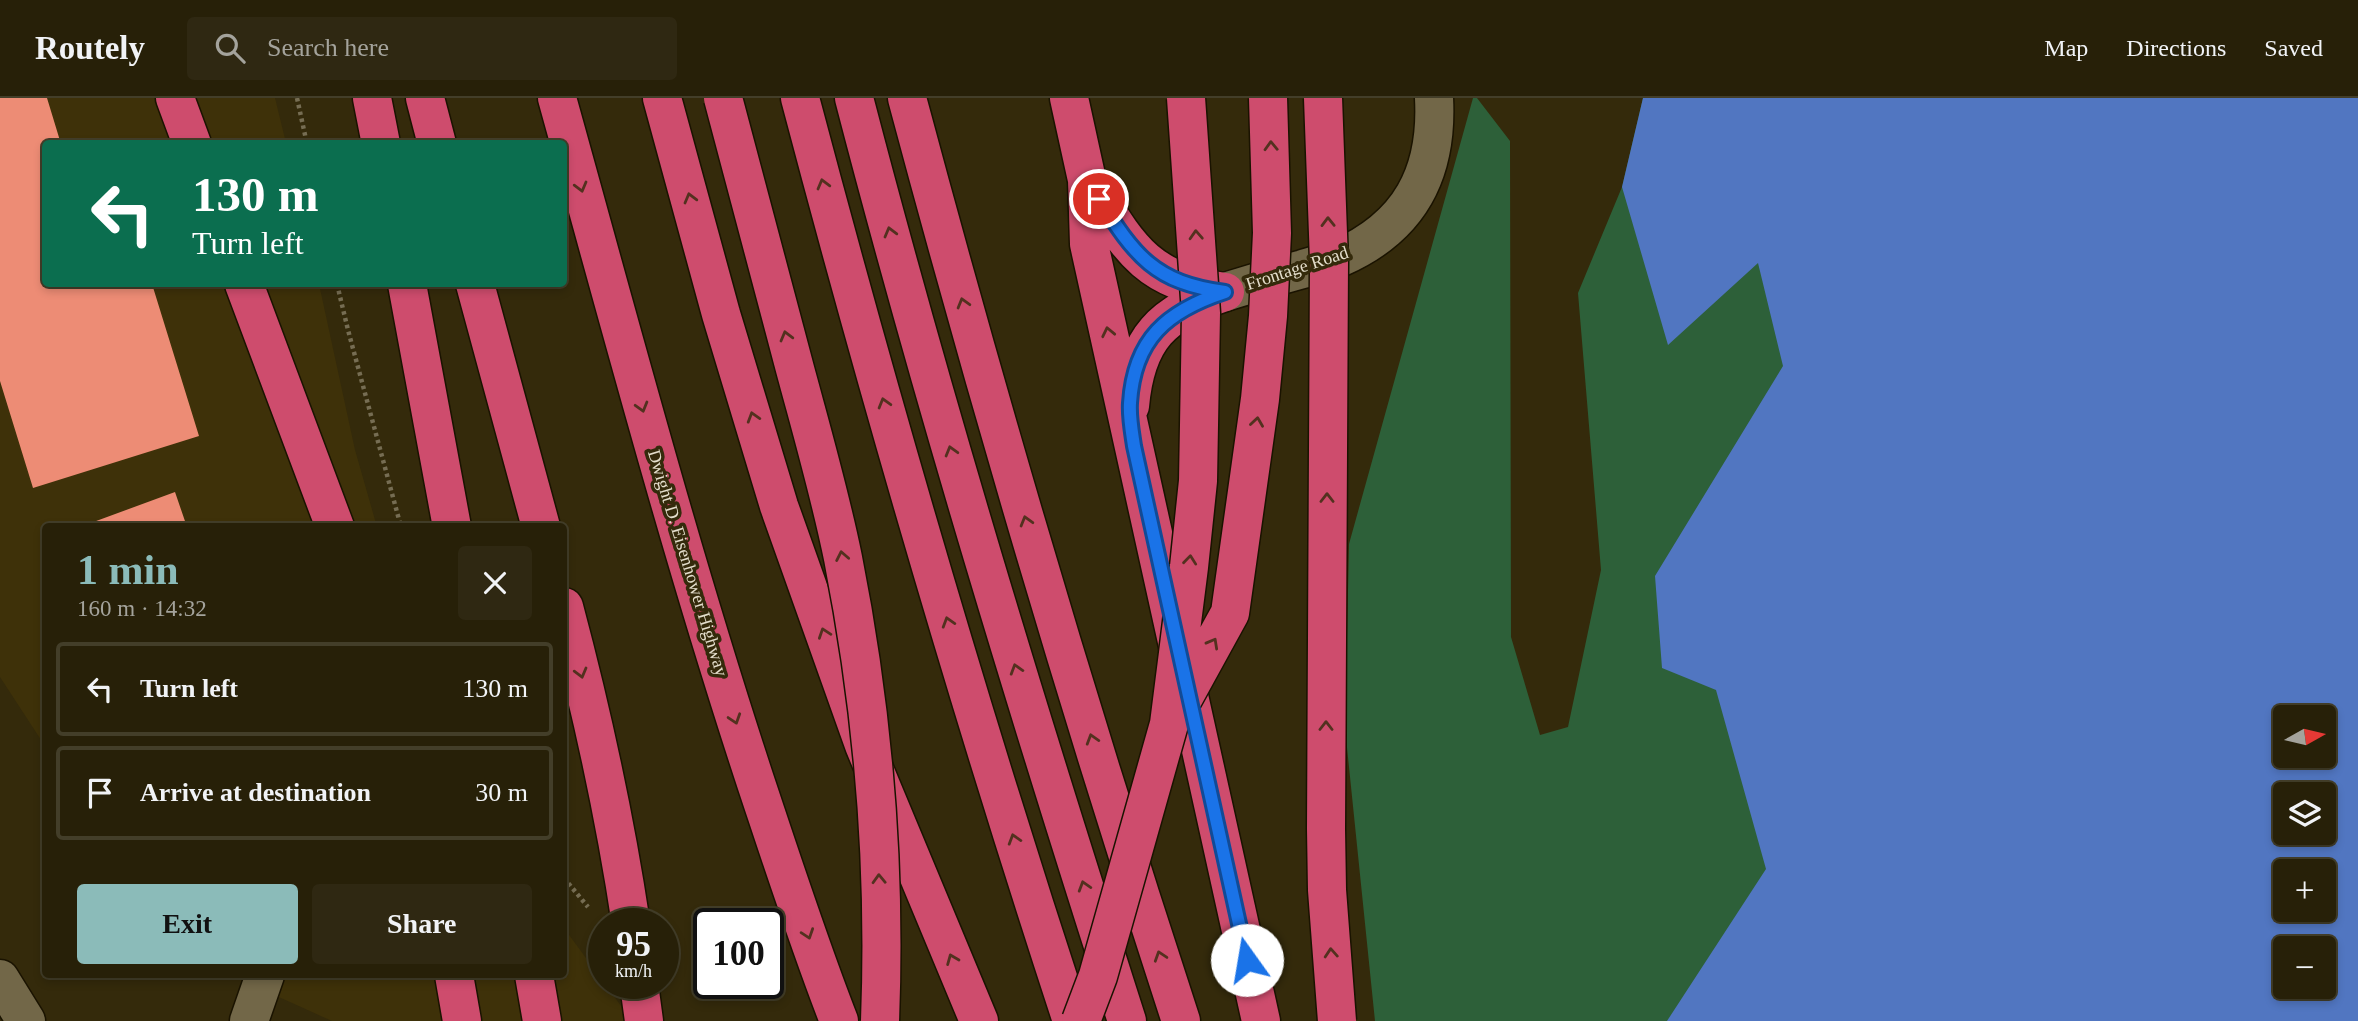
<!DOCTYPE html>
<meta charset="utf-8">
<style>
:root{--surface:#272008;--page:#2f2812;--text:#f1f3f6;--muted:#a4a39c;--line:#433e29;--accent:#8bbbb9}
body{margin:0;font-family:"Times New Roman",serif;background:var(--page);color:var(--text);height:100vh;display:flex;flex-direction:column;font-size:26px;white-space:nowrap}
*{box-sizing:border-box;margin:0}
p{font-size:23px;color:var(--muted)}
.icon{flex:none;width:38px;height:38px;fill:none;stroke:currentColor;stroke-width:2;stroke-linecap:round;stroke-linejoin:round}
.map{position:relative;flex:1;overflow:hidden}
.side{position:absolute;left:42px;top:425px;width:525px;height:455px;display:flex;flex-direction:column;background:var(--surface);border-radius:7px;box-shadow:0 4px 10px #0003,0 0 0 2px var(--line)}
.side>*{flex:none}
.top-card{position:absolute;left:42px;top:42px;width:525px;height:147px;border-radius:7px;box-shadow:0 4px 10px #0003,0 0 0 2px var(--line);background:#0b6e4f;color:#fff;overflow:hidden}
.needle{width:46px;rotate:82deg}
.tools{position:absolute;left:2273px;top:607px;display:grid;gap:14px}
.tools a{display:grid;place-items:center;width:63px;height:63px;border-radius:7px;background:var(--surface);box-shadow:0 4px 10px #0003,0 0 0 2px var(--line);font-size:35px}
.speed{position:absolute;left:588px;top:810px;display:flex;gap:14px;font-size:35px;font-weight:700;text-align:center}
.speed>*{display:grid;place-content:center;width:91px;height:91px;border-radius:50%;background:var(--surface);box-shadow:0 4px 10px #0003,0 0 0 2px var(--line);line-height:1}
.speed small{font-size:18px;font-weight:400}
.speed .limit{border:4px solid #111;border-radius:10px;background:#fff;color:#111}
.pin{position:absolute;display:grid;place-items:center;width:60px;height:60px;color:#fff;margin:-30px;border:4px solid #fff;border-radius:50%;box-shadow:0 2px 7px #0007}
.me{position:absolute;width:77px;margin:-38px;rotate:347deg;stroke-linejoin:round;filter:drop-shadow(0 0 5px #0008)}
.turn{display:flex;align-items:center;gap:24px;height:147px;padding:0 35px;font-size:32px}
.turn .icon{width:91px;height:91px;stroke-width:2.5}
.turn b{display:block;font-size:49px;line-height:60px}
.round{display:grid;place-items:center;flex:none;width:74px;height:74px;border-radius:7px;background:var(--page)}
.head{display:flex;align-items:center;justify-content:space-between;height:119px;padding:0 35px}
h1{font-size:42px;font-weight:600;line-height:52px;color:var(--accent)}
.primary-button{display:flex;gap:14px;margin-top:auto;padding:14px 35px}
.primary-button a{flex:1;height:80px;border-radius:7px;background:var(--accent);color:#111;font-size:28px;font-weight:600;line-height:80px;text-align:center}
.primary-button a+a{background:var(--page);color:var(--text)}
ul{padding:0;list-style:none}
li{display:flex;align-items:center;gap:21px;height:94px;margin:0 14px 10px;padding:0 21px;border:4px solid var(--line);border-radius:7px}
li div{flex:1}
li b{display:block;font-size:26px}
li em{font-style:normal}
header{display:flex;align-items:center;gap:42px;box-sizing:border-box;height:98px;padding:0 35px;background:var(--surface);border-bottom:2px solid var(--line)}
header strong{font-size:33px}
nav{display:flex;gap:38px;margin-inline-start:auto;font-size:24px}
.search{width:490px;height:63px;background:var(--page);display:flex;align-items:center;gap:18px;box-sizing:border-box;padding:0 24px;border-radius:7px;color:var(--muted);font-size:26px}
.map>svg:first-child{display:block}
.built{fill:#3e3109}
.green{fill:#2d6039;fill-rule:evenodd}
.water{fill:#5176c1;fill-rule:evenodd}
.building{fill:#ed8c75}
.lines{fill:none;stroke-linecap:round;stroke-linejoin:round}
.minor-casing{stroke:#1a1300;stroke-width:41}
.highway-casing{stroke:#1a1300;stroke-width:41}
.path{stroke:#766d53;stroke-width:4.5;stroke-dasharray:3.5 3.5;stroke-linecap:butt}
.minor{stroke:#726748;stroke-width:38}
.highway{stroke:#ce4c6d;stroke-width:38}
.highway-bridge-casing{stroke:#1a1300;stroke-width:41;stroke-linecap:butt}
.highway-bridge{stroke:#ce4c6d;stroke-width:38}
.oneway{stroke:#53311f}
.route-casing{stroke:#114b97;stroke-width:18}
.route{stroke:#1a73e8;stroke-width:12}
.labels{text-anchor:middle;stroke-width:7;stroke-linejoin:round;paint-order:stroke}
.street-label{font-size:18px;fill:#e4decc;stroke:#342a0b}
</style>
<header>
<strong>Routely</strong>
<div class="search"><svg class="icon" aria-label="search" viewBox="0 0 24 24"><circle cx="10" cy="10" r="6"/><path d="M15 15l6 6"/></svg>Search here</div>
<nav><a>Map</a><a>Directions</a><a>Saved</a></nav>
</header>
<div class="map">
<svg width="2358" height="923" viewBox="0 0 2358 923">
<rect width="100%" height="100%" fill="#342a0b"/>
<!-- built -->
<path class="built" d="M0 0H275L286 45 46 46V186H319L355 352 377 429H46L45 648 0 579Z
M564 830 632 923H332L230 877H564Z"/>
<!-- green -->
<path class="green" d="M1473 0H1477L1510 43 1511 539 1540 637 1568 629 1601 472 1578 195 1622 89 1643 0H2358V923H1375L1345 630 1349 446ZM2286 620H2324V658H2286ZM2286 696H2324V735H2286ZM2286 774H2324V812H2286ZM2286 850H2324V889H2286Z"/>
<!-- water -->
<path class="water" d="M1643 0H2358V923H1667L1766 771 1716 592 1662 570 1655 478 1783 268 1758 165 1668 247 1622 89ZM2286 620H2324V658H2286ZM2286 696H2324V735H2286ZM2286 774H2324V812H2286ZM2324 850V889H2286V850Z"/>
<!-- building -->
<path class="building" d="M0 0H47L61 46H46V186H152L199 338 33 390 0 283Z
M175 394 187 429H89L88 426Z"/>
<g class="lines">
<defs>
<path id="minor" d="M1225 194C1251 186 1277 178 1303 171 1315 167 1328 165 1339 160 1410 129 1438 75 1434 0
M0 881 26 923
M249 923 265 877"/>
<path id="highway" d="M175 0 192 46
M372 0 381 46
M425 0 437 46
M557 0C621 230 682 461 757 688 783 766 809 846 839 923
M662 0 721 216 779 408 864 647 979 923
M800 0C882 310 972 618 1072 923
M854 0C935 311 1029 617 1127 923
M907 0C990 310 1081 618 1181 923
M1069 0 1087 82 1089 146 1261 923
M1087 82C1127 146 1143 183 1225 194
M244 186 335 429
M407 186 452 429
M475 186 541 429
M1130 308C1136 240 1162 215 1225 194
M564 509C592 614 615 719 631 826
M454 877 462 923
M534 877 542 923
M639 886 644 923"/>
</defs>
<!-- minor casing -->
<use href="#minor" class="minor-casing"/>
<!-- highway casing -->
<use href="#highway" class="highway-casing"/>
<!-- path -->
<path class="path" d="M297 0 307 46
M337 186 348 232 401 429
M564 780 588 809"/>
<!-- minor -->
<use href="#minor" class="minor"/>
<!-- highway -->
<use href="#highway" class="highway"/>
<defs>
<path id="highway-bridge" d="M723 0C747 90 771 180 795 271 812 334 830 396 843 460 873 611 886 769 880 923
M1323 0 1329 163 1326 731 1327 792 1337 923
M1180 606 1230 515 1260 301 1268 218 1272 135 1268 0
M1081 923 1098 878 1169 626 1189 469 1198 383 1201 215 1186 0"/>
</defs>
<!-- highway-bridge casing -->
<use href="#highway-bridge" class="highway-bridge-casing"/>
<!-- highway-bridge -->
<use href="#highway-bridge" class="highway-bridge"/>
</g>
<!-- one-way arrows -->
<defs><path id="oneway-chevron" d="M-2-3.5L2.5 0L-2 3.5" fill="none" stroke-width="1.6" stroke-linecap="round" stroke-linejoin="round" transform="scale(1.75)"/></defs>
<g class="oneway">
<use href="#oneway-chevron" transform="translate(1271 48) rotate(-92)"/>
<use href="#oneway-chevron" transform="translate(823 86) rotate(-105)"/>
<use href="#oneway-chevron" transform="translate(581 89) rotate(75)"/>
<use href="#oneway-chevron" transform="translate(690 100) rotate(-105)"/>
<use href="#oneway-chevron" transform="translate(1328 124) rotate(-91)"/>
<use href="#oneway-chevron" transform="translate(890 134) rotate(-105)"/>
<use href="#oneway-chevron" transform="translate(1196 137) rotate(-93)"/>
<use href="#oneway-chevron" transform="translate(963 205) rotate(-106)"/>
<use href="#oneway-chevron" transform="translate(1108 234) rotate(-102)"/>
<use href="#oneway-chevron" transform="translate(786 238) rotate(-105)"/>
<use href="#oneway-chevron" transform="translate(884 305) rotate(-106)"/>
<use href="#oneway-chevron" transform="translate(642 309) rotate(74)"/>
<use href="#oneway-chevron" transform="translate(753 319) rotate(-107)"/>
<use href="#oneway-chevron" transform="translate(1257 324) rotate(-82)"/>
<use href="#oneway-chevron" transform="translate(951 353) rotate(-106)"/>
<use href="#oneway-chevron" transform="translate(1327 400) rotate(-90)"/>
<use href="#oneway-chevron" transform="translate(1026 423) rotate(-106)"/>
<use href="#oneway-chevron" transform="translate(842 458) rotate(-101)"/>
<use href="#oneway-chevron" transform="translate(1190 462) rotate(-84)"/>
<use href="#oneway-chevron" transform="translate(948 524) rotate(-107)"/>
<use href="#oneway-chevron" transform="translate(824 535) rotate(-109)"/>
<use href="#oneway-chevron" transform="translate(1213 545) rotate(-61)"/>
<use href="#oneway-chevron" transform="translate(1016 571) rotate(-107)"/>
<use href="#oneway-chevron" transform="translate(581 575) rotate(75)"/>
<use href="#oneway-chevron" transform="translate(735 621) rotate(72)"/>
<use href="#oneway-chevron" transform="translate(1326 628) rotate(-90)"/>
<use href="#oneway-chevron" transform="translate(1092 641) rotate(-107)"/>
<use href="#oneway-chevron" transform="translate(1014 741) rotate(-107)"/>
<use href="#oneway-chevron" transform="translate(879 781) rotate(-92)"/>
<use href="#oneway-chevron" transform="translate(1084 788) rotate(-107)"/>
<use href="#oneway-chevron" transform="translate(808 836) rotate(71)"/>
<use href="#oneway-chevron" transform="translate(1331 855) rotate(-94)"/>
<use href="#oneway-chevron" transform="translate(1160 858) rotate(-108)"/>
<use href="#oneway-chevron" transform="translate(952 861) rotate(-112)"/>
</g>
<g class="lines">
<defs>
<path id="route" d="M1099 101C1135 158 1155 185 1225 194 1167 213 1134 241 1130 305 1129 319 1132 334 1134 348L1247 862"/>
</defs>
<!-- route casing -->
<use href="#route" class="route-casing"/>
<!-- route -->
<use href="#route" class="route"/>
</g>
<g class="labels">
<!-- street labels -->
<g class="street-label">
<text transform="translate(1297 170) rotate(-18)" y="6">Frontage Road</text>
<text transform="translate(688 465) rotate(73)" y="6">Dwight D. Eisenhower Highway</text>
</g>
</g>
</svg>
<div class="tools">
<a><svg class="needle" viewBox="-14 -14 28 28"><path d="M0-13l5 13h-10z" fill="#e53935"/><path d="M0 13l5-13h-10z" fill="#a4a39c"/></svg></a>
<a><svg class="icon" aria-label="layers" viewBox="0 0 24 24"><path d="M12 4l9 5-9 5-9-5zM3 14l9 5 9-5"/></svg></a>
<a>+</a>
<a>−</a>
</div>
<div class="speed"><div>95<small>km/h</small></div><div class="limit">100</div></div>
<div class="pin" style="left:1099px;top:101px;background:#d93025"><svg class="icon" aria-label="arrive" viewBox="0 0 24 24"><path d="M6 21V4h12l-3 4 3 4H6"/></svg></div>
<svg class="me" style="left:1247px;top:862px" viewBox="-20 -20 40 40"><circle r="19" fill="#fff"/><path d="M0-13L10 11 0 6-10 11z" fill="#1a73e8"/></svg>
<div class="top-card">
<div class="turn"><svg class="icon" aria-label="left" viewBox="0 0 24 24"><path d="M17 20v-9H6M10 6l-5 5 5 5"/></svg><div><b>130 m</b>Turn left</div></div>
</div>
<section class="side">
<div class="head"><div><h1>1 min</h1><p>160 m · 14:32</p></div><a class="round"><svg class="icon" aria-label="close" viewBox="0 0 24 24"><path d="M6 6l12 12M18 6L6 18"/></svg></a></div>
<ul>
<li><svg class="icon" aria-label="left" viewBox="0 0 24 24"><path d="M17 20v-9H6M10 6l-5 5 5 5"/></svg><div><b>Turn left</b></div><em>130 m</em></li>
<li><svg class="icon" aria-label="arrive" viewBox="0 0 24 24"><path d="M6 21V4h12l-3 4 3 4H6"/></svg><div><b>Arrive at destination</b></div><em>30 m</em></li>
</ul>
<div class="primary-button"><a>Exit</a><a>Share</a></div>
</section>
</div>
